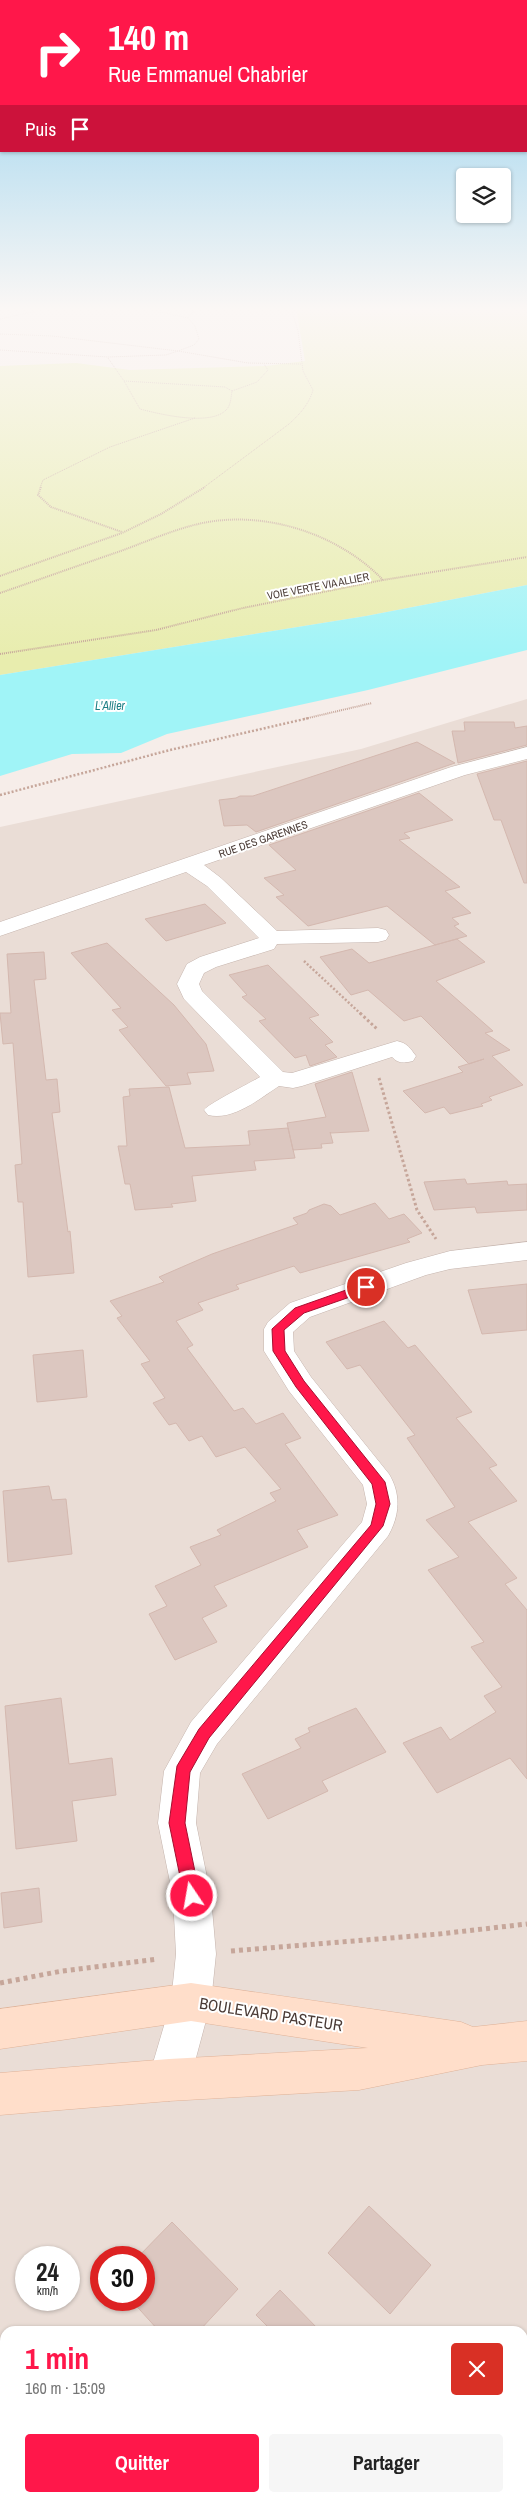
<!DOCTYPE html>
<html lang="fr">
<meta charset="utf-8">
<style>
:root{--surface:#fff;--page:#f6f6f6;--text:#222;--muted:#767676;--accent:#ff174a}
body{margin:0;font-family:"Archivo Narrow",sans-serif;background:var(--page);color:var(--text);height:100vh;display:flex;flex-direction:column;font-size:19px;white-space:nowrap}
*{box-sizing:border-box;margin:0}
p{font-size:16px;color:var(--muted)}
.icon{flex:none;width:28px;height:28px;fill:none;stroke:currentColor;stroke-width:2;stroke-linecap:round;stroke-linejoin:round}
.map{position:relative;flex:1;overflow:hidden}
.sheet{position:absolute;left:0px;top:2326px;width:528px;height:176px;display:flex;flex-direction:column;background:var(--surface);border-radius:15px 15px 0 0;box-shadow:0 1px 4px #0004}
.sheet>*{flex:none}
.hud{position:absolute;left:0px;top:0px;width:528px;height:152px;box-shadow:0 1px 4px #0004;background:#ff174a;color:#fff;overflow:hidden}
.fabs{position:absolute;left:456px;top:168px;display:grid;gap:10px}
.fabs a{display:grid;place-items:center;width:55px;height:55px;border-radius:5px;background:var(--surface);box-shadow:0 1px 4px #0004;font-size:25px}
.speed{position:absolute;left:15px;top:2246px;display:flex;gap:10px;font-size:25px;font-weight:700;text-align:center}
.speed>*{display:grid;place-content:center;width:65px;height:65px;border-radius:50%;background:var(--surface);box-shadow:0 1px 4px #0004;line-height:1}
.speed small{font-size:12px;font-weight:400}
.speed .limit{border:8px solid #d22;background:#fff;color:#111}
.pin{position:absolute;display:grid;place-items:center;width:42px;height:42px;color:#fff;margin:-21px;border:2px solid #fff;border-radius:50%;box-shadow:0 1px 5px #0007}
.me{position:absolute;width:55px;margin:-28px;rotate:348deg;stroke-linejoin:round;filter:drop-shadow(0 0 4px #0008)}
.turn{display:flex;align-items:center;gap:18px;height:105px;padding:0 25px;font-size:22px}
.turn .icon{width:65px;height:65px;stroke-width:2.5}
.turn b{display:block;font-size:35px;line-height:42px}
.then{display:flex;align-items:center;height:48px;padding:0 25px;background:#0003;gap:10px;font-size:19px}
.round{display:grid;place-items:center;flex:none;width:52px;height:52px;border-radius:5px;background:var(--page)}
.summary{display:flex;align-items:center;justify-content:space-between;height:85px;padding:0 25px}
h1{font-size:30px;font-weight:800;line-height:38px;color:var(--accent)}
.button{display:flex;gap:10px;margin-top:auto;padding:10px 25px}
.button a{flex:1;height:58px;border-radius:5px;background:var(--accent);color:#fff;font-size:20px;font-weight:800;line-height:58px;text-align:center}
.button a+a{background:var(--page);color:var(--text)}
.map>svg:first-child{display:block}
.residential{fill:#eaddd6;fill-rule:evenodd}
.green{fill:#e8edae}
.water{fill:#a0f4f7}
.building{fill:#dcc7c0;stroke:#d4b8af}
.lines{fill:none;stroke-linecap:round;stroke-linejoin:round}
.minor-casing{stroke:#c5b4ad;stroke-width:1}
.secondary-casing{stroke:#e0b399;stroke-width:1}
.path-far4{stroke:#c6a69a;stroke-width:1;stroke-dasharray:1 1;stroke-linecap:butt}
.path-far3{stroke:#c6a69a;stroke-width:2;stroke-dasharray:1 1;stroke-linecap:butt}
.path-far2{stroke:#c6a69a;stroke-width:2.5;stroke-dasharray:2 2;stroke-linecap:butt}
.path-far1{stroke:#c6a69a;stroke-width:3;stroke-dasharray:2.5 2.5;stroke-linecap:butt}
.path{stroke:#c6a69a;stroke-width:5;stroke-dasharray:4 4;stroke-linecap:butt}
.minor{fill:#fff;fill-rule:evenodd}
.secondary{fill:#ffdeca;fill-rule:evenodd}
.route{fill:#ff174a;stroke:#a60f30}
.labels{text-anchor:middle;stroke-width:4;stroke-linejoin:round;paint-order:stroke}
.far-street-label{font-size:11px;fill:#4a3b36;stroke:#fff}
.far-water-label{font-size:12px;font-style:italic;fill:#1d7e84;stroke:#fff}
.near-street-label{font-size:16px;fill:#4a3b36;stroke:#fff}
</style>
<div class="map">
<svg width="527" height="2502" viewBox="0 0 527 2502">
<rect width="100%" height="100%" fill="#f6ede9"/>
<!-- residential -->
<path class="residential" d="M527 699V2502H0V827L361 749ZM26 2258H69V2300H26ZM101 2258H144V2300H101ZM5 2331H522V2498H5Z"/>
<!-- green -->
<path class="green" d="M296 308H527V585L366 616 0 675V366L76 363 130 370 266 366 305 361Z"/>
<!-- water -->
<path class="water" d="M527 585V650L368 690 167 734 121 753 72 754 0 776V675L366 616Z"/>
<!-- building -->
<path class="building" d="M464 722H514L515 728 527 726V745L458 763 452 731H465Z
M417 742 455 763 256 832 247 825 224 826 219 800 236 798 240 796H253Z
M527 761V883H524L501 820H494L477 774Z
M419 793 453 820 404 833 410 838 399 840 460 887 445 891 471 913 452 918 459 924 454 926 467 936 435 945 387 906 308 926 276 897 284 895 264 878 296 870 269 845Z
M205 904 226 923 166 941 145 919Z
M457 939 485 962 436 981 493 1031 485 1033 510 1050 492 1056 523 1085 489 1097 492 1100 481 1104 483 1106 450 1114 444 1107 425 1113 403 1091 463 1072 458 1067 484 1059 469 1064 421 1016 404 1021 368 990 351 995 320 957 352 949 369 963Z
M107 943 174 1005 206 1044 214 1071 187 1073 191 1084 166 1086 119 1030 128 1027 112 1010 121 1008 71 953Z
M44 952 46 979 34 980 46 1080 57 1079 60 1112 52 1113 68 1232 70 1231 74 1273 28 1277 23 1202H18L15 1165 22 1164 13 1043 3 1044 0 1013H11L7 954Z
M268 965 319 1015 309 1018 333 1042 325 1045 337 1057 310 1066 306 1055 295 1058 259 1021 266 1019 242 997 247 995 229 975Z
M352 1072 369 1131 331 1133 330 1132 333 1143 321 1144 322 1148 293 1150 287 1123 326 1117 315 1084Z
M169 1087 185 1148 250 1145 248 1131 288 1128 295 1158 254 1161 256 1170 192 1176 196 1201 171 1204 173 1207 135 1210 130 1184H125L118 1146H127L123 1097 130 1096 129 1089Z
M465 1179 467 1184 507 1181 508 1185 527 1184V1210L477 1213 475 1207 434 1210 424 1182Z
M375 1203 389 1219 404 1214 422 1233 407 1239 410 1242 300 1273 294 1266 236 1285 239 1289 198 1303 203 1310 176 1321 193 1345 187 1348 234 1411 243 1408 256 1424 283 1413 301 1438 285 1444 338 1515 297 1530 308 1547 214 1586 227 1606 202 1618 217 1642 175 1660 149 1614 167 1606 155 1586 201 1565 190 1547 221 1535 217 1530 276 1501 270 1493 281 1489 245 1447 216 1457 202 1436 189 1441 176 1423 169 1425 153 1403 165 1398 141 1364 150 1361 117 1318 122 1316 110 1301 164 1282 159 1277 212 1254 298 1224 293 1218 307 1213 309 1210 324 1204 331 1206 340 1215Z
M527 1284V1330L482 1334 468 1290Z
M384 1321 408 1348 415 1345 472 1412 456 1418 497 1465 489 1468 517 1501 468 1522 517 1578 505 1584 527 1610V1779L510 1758 437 1793 403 1743 441 1727 450 1740 496 1712 484 1696 502 1687 471 1647 484 1642 428 1570 459 1557 426 1520 455 1507 407 1438 415 1435 360 1365 347 1369 326 1342Z
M83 1350 87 1397 37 1402 33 1355Z
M49 1486 52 1500 66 1499 72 1554 8 1562 3 1491Z
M61 1698 69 1764 112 1758 116 1795 72 1801 77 1841 16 1849 5 1706Z
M356 1708 386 1752 322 1781 328 1791 268 1819 242 1774 301 1748 295 1739 310 1732 308 1728Z
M39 1888 42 1922 4 1928 1 1893Z
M369 2206 431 2265 390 2314 328 2253Z
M172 2222 238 2289 199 2331H159L131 2300H144V2258H137Z
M280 2290 320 2331H272L256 2315Z"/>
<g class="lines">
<defs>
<path id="minor" d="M527 747V759L465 775 204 865 221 878 277 931 378 928 386 930 389 935 386 940 378 942 277 944 274 949 216 967 204 973 199 984 202 991 283 1072 292 1073 397 1041C407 1043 410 1048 416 1056L413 1061C405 1063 398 1064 392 1057L302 1086 293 1088 279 1086C259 1099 233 1121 208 1115L204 1110C208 1104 250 1083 260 1077L184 999 177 984 187 964 200 957 259 938 207 886 186 872 0 936V922L451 767Z
M527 1242V1260L450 1269 426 1275 310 1317 293 1332 294 1351 311 1377 389 1474C401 1494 400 1515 388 1536L217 1744 200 1773 196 1823 211 1897 216 1954 211 2002 190 2080 184 2095 169 2101 154 2095 148 2080 171 2002 176 1954 173 1897 158 1823 164 1771 191 1722 362 1522 367 1504 363 1485 289 1391 264 1351V1329L268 1322 290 1303 406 1263 450 1251Z"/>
<path id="secondary" d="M191 1983 461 2022 473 2027 527 2021V2061L482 2065 359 2090 169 2101 0 2115V2073L169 2059 368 2048 191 2021 0 2049V2009Z"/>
</defs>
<!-- minor casing -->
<use href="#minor" class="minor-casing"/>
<!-- secondary casing -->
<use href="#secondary" class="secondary-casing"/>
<!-- path-far4 -->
<path class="path-far4" d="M142 308 188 318
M0 319 51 308
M0 334 52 336 178 351 194 345 199 339 195 326 188 318 196 308
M0 350 108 357 166 355 178 351 248 363 301 364
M108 358 124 381
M124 381 225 387 232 391C231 397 231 404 227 409 212 427 159 414 140 409Z
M232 391 257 382 268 370 264 364
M40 488 43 480 110 447 195 418
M203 488 289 424C300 414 309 404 313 390L303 371 298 331 291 308"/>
<!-- path-far3 -->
<path class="path-far3" d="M41 487 38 495 51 507 122 532
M0 576 122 533 161 514 205 487
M0 593C38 580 77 566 115 553 141 544 167 532 194 525 259 508 337 532 383 580
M0 654 156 630 243 608 383 580 527 557
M304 719 372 703"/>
<!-- path-far2 -->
<path class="path-far2" d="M0 795 170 750 309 718
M304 961 362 1015"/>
<!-- path-far1 -->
<path class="path-far1" d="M360 1013 377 1029
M379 1078 417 1210 436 1239"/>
<!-- path -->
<path class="path" d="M231 1951 439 1934 527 1924
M0 1983 62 1971 158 1959"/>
<!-- minor -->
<use href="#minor" class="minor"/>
<!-- secondary -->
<use href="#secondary" class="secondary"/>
</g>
<!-- sky -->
<linearGradient id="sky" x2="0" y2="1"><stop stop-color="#8bceee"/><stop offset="0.47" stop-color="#fbf7f5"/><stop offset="1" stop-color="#fbf7f5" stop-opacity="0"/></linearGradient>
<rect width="527" height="658" fill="url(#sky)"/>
<!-- route -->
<path class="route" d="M366 1283 372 1287 370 1290 304 1313 284 1330 285 1351 304 1381 385 1482 390 1504 383 1526 209 1738 190 1772 185 1823 200 1896 198 1902 192 1904 186 1902 184 1896 169 1823 177 1766 199 1729 371 1525 376 1504 372 1484 296 1387 273 1351 272 1329 295 1308Z"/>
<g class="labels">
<!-- far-street labels -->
<g class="far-street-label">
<text transform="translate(318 586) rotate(-11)" y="4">VOIE VERTE VIA ALLIER</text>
<text transform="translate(263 839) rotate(-19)" y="4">RUE DES GARENNES</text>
</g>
<!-- far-water labels -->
<g class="far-water-label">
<text x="110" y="710">L'Allier</text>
</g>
<!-- near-street labels -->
<g class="near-street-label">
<text transform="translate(271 2014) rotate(9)" y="6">BOULEVARD PASTEUR</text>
</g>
</g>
</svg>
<div class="fabs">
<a><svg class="icon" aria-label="layers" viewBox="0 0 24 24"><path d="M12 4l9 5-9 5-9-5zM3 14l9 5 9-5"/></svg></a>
</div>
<div class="speed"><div>24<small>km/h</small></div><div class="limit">30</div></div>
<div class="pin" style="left:366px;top:1287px;background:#d93025"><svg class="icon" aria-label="arrive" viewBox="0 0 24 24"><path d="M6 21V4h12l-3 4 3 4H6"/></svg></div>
<svg class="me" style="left:192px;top:1896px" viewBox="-20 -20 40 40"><circle r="17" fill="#ff174a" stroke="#fff" stroke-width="3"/><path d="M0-11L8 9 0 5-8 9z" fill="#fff"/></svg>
<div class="hud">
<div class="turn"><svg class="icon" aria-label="right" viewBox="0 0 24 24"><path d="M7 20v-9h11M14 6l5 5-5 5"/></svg><div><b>140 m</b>Rue Emmanuel Chabrier</div></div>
<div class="then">Puis<svg class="icon" aria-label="arrive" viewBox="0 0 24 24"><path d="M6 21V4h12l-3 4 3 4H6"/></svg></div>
</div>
<section class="sheet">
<div class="summary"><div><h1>1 min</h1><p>160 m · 15:09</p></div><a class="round" style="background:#d93025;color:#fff"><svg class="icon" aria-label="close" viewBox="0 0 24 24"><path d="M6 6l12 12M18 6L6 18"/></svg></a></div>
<div class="button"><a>Quitter</a><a>Partager</a></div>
</section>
</div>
